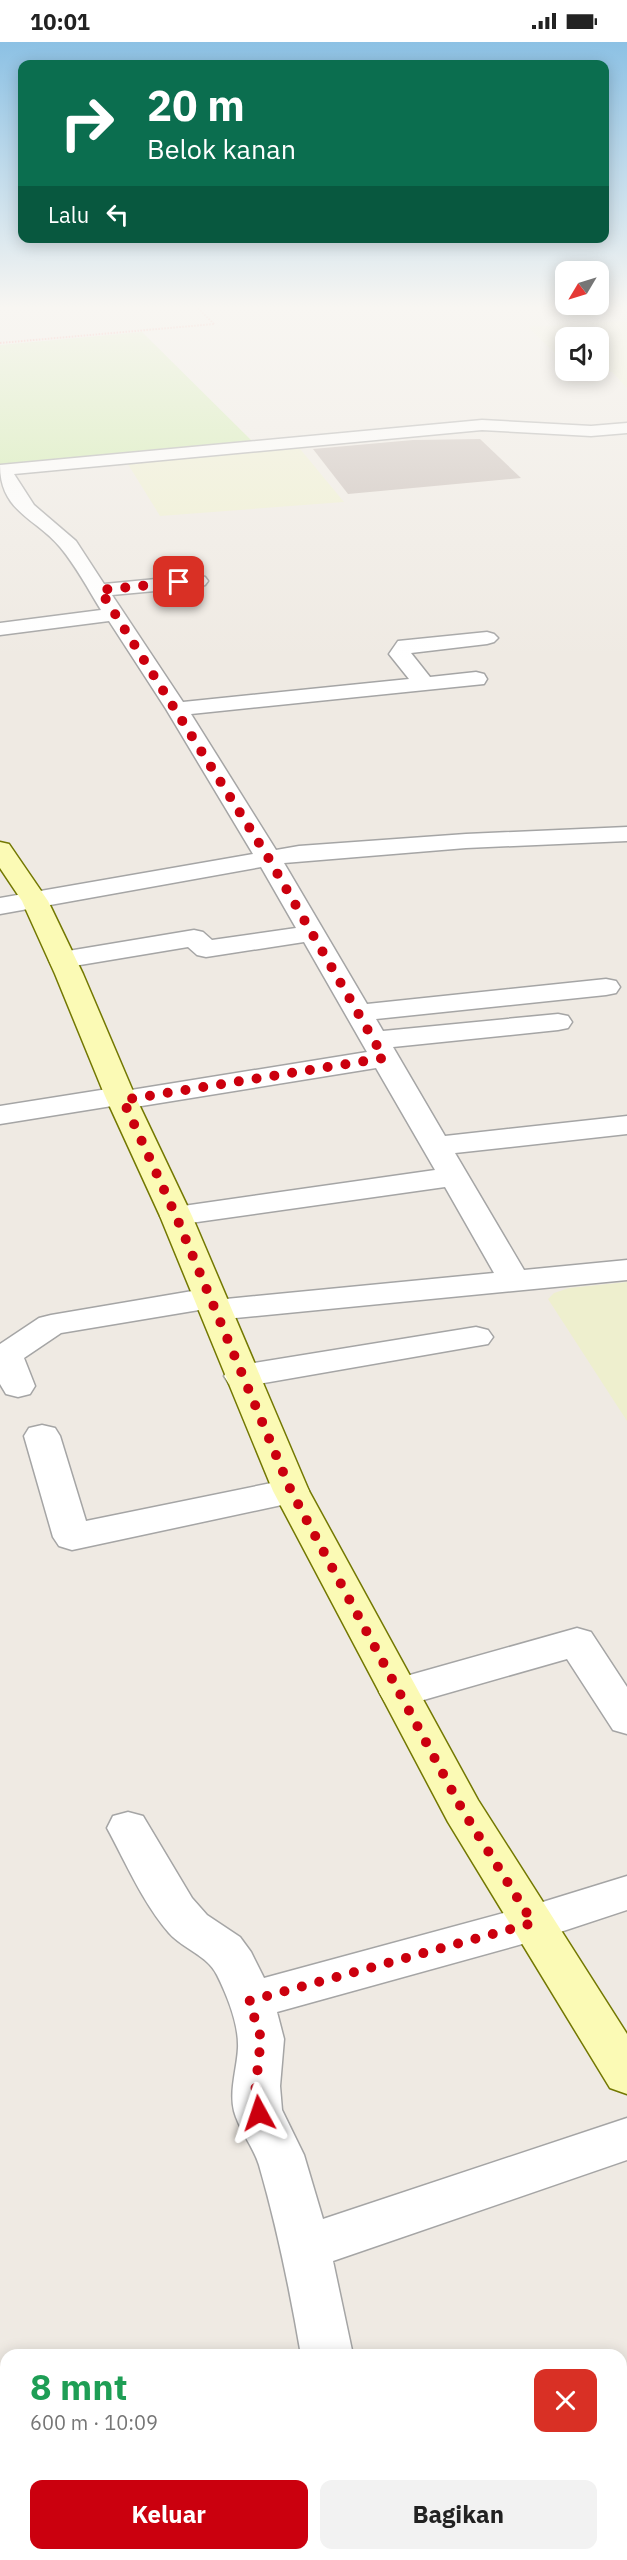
<!DOCTYPE html>
<html lang="id">
<meta charset="utf-8">
<style>
:root{--surface:#fff;--page:#f2f2f2;--text:#222;--muted:#767676;--accent:#cb000e}
body{margin:0;font-family:"IBM Plex Sans",sans-serif;background:var(--page);color:var(--text);height:100vh;display:flex;flex-direction:column;font-size:22px;white-space:nowrap}
*{box-sizing:border-box;margin:0}
p{font-size:20px;color:var(--muted)}
.icon{flex:none;width:33px;height:33px;fill:none;stroke:currentColor;stroke-width:2;stroke-linecap:round;stroke-linejoin:round}
.map{position:relative;flex:1;overflow:hidden}
.sheet{position:absolute;left:0px;top:2307px;width:627px;height:212px;display:flex;flex-direction:column;background:var(--surface);border-radius:18px 18px 0 0;box-shadow:0 3px 15px #0003}
.sheet>*{flex:none}
.banner{position:absolute;left:18px;top:18px;width:591px;height:183px;border-radius:12px;box-shadow:0 3px 15px #0003;background:#0b6e4f;color:#fff;overflow:hidden}
.needle{width:39px;rotate:232deg}
.buttons{position:absolute;left:555px;top:219px;display:grid;gap:12px}
.buttons a{display:grid;place-items:center;width:54px;height:54px;border-radius:12px;background:var(--surface);box-shadow:0 3px 15px #0003;font-size:30px}
.pin{position:absolute;display:grid;place-items:center;width:51px;height:51px;color:#fff;margin:-26px;border-radius:12px;box-shadow:0 3px 9px #0006}
.me{position:absolute;width:66px;margin:-33px;rotate:355deg;stroke-linejoin:round;filter:drop-shadow(0 0 4px #0008)}
.turn{display:flex;align-items:center;gap:21px;height:126px;padding:0 30px;font-size:27px}
.turn .icon{width:78px;height:78px;stroke-width:2.5}
.turn b{display:block;font-size:42px;line-height:51px}
.then{display:flex;align-items:center;height:57px;padding:0 30px;background:#0003;gap:12px;font-size:22px}
.round{display:grid;place-items:center;flex:none;width:63px;height:63px;border-radius:12px;background:var(--page)}
.head{display:flex;align-items:center;justify-content:space-between;height:102px;padding:0 30px}
h1{font-size:36px;font-weight:700;line-height:45px;color:#1e9e55}
.action{display:flex;gap:12px;margin-top:auto;padding:12px 30px}
.action a{flex:1;height:69px;border-radius:12px;background:var(--accent);color:#fff;font-size:24px;font-weight:700;line-height:69px;text-align:center}
.action a+a{background:var(--page);color:var(--text)}
.status{display:flex;justify-content:space-between;align-items:center;height:42px;padding:0 30px;background:var(--surface);direction:ltr}
.status svg{height:16px;fill:currentColor}
.map>svg:first-child{display:block}
.farmland{fill:#eeefce}
.grass{fill:#cdeba7}
.building{fill:#c7bcb6}
.lines{fill:none;stroke-linecap:round;stroke-linejoin:round}
.street-casing{stroke:#a5a5a5;stroke-width:3}
.secondary-casing{stroke:#737802;stroke-width:3}
.path{stroke:#fe6b66;stroke-width:2;stroke-dasharray:1.5 1.5;stroke-linecap:butt}
.street{fill:#fff;fill-rule:evenodd}
.secondary{fill:#fbfab5;fill-rule:evenodd}
.route{stroke:#cb000e;stroke-width:10;stroke-dasharray:0 18}
</style>
<div class="status"><b>10:01</b><svg viewBox="0 0 49 12"><path d="M0 12V9h3v3zM5 12V6h3v6zM10 12V3h3v9zM15 12V0h3v12zM26 1h20v11H26zM47 4h2v5h-2z"/></svg></div>
<div class="map">
<svg width="627" height="2518" viewBox="0 0 627 2518">
<rect width="100%" height="100%" fill="#efeae3"/>
<!-- farmland -->
<path class="farmland" d="M627 279V346L612 330 585 329 598 328V296H566L565 321 528 285Z
M296 402 344 460 160 474 126 419Z
M627 1240V1379L548 1257 554 1251 569 1246Z"/>
<!-- grass -->
<path class="grass" d="M142 290 254 401 0 426V303Z"/>
<!-- building -->
<path class="building" d="M480 397 521 436 348 452 313 407 413 398Z"/>
<g class="lines">
<defs>
<path id="street" d="M482 378 591 384 627 381V391L591 394 482 388 14 432 34 463 76 499 104 542 198 533 205 535 208 539 205 543 198 545 112 553 183 660 409 637 389 612 398 599 487 590 494 592 498 596 494 600 487 602 411 611 430 635 476 630 484 632 487 637 484 642 191 672 276 808 299 804 466 792 627 785V799L466 806 284 821 367 962 606 937 616 939 620 945 616 951 606 953 376 977 383 989 558 972 568 974 572 980 568 986 558 988 393 1005 445 1094 627 1074V1092L455 1111 524 1228 627 1218V1238L215 1278 203 1275 199 1268 61 1291 24 1316 35 1344 30 1352 18 1355 6 1352 0 1342V1302L39 1276 51 1273 210 1246 222 1249 226 1257 494 1231 445 1145 176 1183 165 1181 160 1174 165 1167 176 1165 435 1128 376 1026 123 1067 112 1064 0 1082V1064L120 1045 131 1048 367 1010 304 900 206 915 197 913 188 905 62 926 52 924 49 918 52 912 62 910 194 888 203 890 212 898 296 886 261 825 0 872V856L253 812 166 667 109 579 0 593V581L101 568C88 547 76 524 60 505 36 476 0 470 0 423Z
M476 1285 488 1288 493 1295 488 1302 241 1345 229 1342 224 1334 229 1326 241 1323Z
M42 1383 55 1386 60 1394 86 1479 291 1437 304 1440 309 1449 304 1458 291 1461 72 1508 59 1504 53 1495 24 1394 29 1386Z
M577 1586 591 1590 627 1645V1692L613 1688 567 1617 399 1665 385 1660 379 1650 385 1640Z
M128 1770 143 1774 192 1856 207 1873 240 1895 251 1910 264 1936 533 1863 627 1834V1868L533 1899 277 1970 284 1997 280 2044 282 2068 304 2113 323 2177 627 2076V2118L333 2219 353 2313H301C290 2249 277 2185 259 2123 253 2104 239 2088 234 2069 229 2048 237 2027 238 2006 239 1983 227 1953 217 1933 207 1913 183 1907 169 1891 143 1861 126 1821 107 1786L113 1774Z
M627 2364V2416L621 2418V2366Z"/>
<path id="secondary" d="M0 800 9 802 48 859 83 932 135 1054 192 1174 309 1449 478 1758 627 1992V2052L610 2046 448 1780 273 1449 160 1174 105 1054 55 932 22 859 0 826Z"/>
</defs>
<!-- street casing -->
<use href="#street" class="street-casing"/>
<!-- secondary casing -->
<use href="#secondary" class="secondary-casing"/>
<!-- path -->
<path class="path" d="M196 264 214 282
M0 301 214 282"/>
<!-- street -->
<use href="#street" class="street"/>
<!-- secondary -->
<use href="#secondary" class="secondary"/>
</g>
<!-- sky -->
<linearGradient id="sky" x2="0" y2="1"><stop stop-color="#8cc1e4"/><stop offset="0.43" stop-color="#f8f6f2"/><stop offset="1" stop-color="#f8f6f2" stop-opacity="0"/></linearGradient>
<rect width="627" height="617" fill="url(#sky)"/>
<g class="lines">
<!-- route -->
<path class="route" d="M179 540 100 548 269 817 384 1016 123 1058 176 1174 291 1449 463 1769 533 1881 249 1959 261 1996 255 2051 259 2071"/>
</g>
</svg>
<div class="buttons">
<a><svg class="needle" viewBox="-14 -14 28 28"><path d="M0-13l5 13h-10z" fill="#e53935"/><path d="M0 13l5-13h-10z" fill="#767676"/></svg></a>
<a><svg class="icon" aria-label="sound" viewBox="0 0 24 24"><path d="M4 9h4l5-4v14l-5-4H4zM17 9q2 3 0 6"/></svg></a>
</div>
<div class="pin" style="left:179px;top:540px;background:#d93025"><svg class="icon" aria-label="arrive" viewBox="0 0 24 24"><path d="M6 21V4h12l-3 4 3 4H6"/></svg></div>
<svg class="me" style="left:259px;top:2071px" viewBox="-20 -20 40 40"><path d="M0-17L14 15 0 8-14 15z" fill="#cb000e" stroke="#fff" stroke-width="4"/></svg>
<div class="banner">
<div class="turn"><svg class="icon" aria-label="right" viewBox="0 0 24 24"><path d="M7 20v-9h11M14 6l5 5-5 5"/></svg><div><b>20 m</b>Belok kanan</div></div>
<div class="then">Lalu<svg class="icon" aria-label="left" viewBox="0 0 24 24"><path d="M17 20v-9H6M10 6l-5 5 5 5"/></svg></div>
</div>
<section class="sheet">
<div class="head"><div><h1>8 mnt</h1><p>600 m · 10:09</p></div><a class="round" style="background:#d93025;color:#fff"><svg class="icon" aria-label="close" viewBox="0 0 24 24"><path d="M6 6l12 12M18 6L6 18"/></svg></a></div>
<div class="action"><a>Keluar</a><a>Bagikan</a></div>
</section>
</div>
